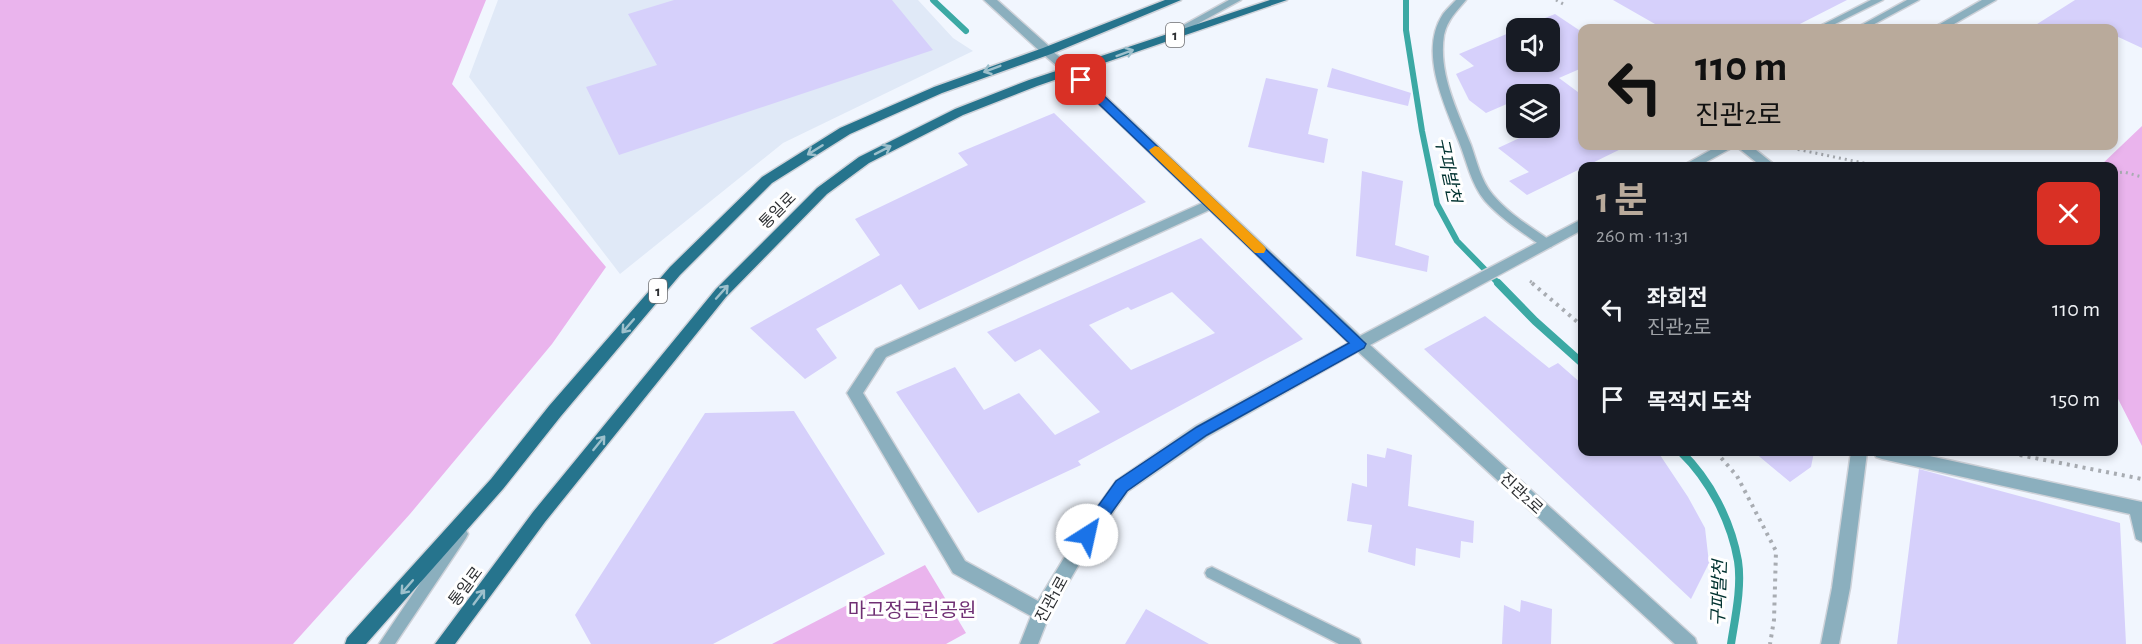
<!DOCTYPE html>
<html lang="ko">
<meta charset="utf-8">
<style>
:root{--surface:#171b24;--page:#20242c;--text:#f1f3f6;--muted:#9ea1a6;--accent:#b9aa9b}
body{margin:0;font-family:"Alegreya Sans","Noto Sans KR",sans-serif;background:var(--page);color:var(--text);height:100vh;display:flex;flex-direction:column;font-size:22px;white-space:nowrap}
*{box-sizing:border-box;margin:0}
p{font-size:20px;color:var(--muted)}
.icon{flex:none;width:33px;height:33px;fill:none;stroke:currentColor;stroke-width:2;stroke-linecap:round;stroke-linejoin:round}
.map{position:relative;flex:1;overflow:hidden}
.sheet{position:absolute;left:1578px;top:162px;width:540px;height:294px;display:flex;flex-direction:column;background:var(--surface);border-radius:12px;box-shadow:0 3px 9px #0003}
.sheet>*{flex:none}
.hud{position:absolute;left:1578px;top:24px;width:540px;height:126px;border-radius:12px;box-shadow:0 3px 9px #0003;background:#b9aa9b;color:#111;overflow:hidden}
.fabs{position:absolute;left:1506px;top:18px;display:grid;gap:12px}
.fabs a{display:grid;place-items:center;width:54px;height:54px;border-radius:12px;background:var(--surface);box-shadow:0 3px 9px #0003;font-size:30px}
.pin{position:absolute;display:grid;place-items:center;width:51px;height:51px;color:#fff;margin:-26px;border-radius:12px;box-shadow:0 3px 9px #0006}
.me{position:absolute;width:66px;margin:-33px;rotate:35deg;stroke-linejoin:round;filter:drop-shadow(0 0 4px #0008)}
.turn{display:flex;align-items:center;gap:21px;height:126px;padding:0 18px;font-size:27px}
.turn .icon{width:78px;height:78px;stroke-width:2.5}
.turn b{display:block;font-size:42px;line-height:51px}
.round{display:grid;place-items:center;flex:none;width:63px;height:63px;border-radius:12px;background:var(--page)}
.head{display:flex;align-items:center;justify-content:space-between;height:102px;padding:0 18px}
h1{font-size:36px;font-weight:700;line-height:45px;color:var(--accent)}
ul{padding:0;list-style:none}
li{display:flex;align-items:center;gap:18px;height:90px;padding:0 18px}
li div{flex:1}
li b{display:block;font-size:22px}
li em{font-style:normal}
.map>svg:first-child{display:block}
.built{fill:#e0e9f7}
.green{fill:#eab4ed}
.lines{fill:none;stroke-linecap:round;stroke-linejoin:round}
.stream-far1{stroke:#3ca9a4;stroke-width:6}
.stream{stroke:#3ca9a4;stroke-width:8}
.building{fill:#d6d0fb;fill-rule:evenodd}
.service-casing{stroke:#ced2d9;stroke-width:3}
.minor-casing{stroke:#ced2d9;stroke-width:3}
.tertiary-casing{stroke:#ced2d9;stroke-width:3}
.primary-casing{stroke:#ced2d9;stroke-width:3}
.path-far1{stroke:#a8acb2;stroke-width:3;stroke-dasharray:2 4;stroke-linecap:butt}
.path{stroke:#a8acb2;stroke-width:4;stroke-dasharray:3 5;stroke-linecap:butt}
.service{fill:#8bafbe;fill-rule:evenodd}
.minor{fill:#8bafbe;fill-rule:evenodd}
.tertiary{fill:#8bafbe;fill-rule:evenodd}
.primary{fill:#26748d;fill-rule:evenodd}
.oneway{stroke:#9dc0cc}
.route{fill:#1a73e8;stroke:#114b97;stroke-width:1.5}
.slow{fill:#f59e0b}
.labels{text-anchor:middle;stroke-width:6;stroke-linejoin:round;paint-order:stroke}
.shield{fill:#fff;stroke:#6d6e70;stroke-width:1.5}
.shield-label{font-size:15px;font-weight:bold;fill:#2e3033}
.street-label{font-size:16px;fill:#2e3033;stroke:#fff}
.water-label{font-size:18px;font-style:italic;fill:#003230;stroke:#fff}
.near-park-label{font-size:20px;fill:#703074;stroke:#fff}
</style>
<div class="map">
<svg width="2142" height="644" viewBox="0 0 2142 644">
<rect width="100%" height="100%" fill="#f1f6fe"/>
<!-- built -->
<path class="built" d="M498 0H918L953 38 973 51 783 143 620 274 469 77Z"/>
<!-- green -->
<path class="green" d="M0 0H486L452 84 606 267 552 344 410 514 293 644H0Z
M2142 126V446L2114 391V166H2100Z
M925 565 966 633 946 644H772Z"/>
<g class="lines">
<!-- stream-far1 -->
<path class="stream-far1" d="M933 0 966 31
M1406 0V30L1422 131 1437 204 1457 241 1499 284"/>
<!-- stream -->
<path class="stream" d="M1498 283 1535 321 1582 363
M1681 452C1710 480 1731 521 1738 561 1742 587 1735 618 1731 644"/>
</g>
<!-- building -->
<path class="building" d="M674 0H892L933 50 619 155 586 87 657 65 628 14Z
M1613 0H1847L1792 28H1662Z
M2075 0H2142V48L2114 35V28H2031Z
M1555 14 1582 32V68L1559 78 1582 95V146H1627L1527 195 1509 181 1529 172 1498 148 1541 128H1550V94H1516V100L1486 113 1469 100 1456 74 1474 66 1459 54 1516 30V62H1550V28H1520Z
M1332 68 1411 93 1408 106 1327 87Z
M1266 78 1318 89 1308 134 1328 139 1324 163 1248 147Z
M1054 113 1146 202 919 310 901 284 816 329 837 358 805 379 750 328 880 255 855 219 968 165 958 153Z
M1362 171 1403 181 1395 245 1429 256 1427 272 1356 256Z
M1201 238 1303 339 1078 461 1081 465 978 513 896 392 955 367 984 410 1019 393 1055 435 1100 412 1040 349 1015 362 987 332ZM1172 292 1215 333 1131 370 1089 325 1128 307 1131 310Z
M1485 316 1549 368 1558 363 1582 384V452H1646L1650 455 1658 452 1688 497 1705 528 1709 563 1691 599 1424 349Z
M794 411 885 554 713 644H591L575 615 705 413Z
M1387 448 1412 455 1408 506 1474 521 1473 543 1461 541 1460 558 1416 548 1415 566 1368 552 1372 525 1347 521 1352 483 1367 487V454L1385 458Z
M1754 452H1814L1811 467 1790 482Z
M1919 469 2120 523 2126 644H1897Z
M1521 600 1552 609 1551 644H1502L1504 605 1520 612Z
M1146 609 1209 644H1125Z"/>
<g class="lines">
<defs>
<path id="service" d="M1229 0H1241L1170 39 1167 40 1162 37Z
M1456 0H1466C1457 11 1447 20 1444 35 1438 73 1457 110 1471 145 1477 162 1481 181 1493 195 1509 214 1531 227 1551 241L1553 244 1551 247H1543C1523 233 1501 219 1485 201 1471 184 1467 162 1459 142 1445 105 1418 52 1443 14 1447 9 1452 4 1456 0Z
M1871 0H1883L1827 28H1816Z
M1907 0H1919L1867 28H1856Z
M461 528 466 530 468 534 466 538 395 644H379L456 530Z
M1212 567 1359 639 1361 644H1339L1207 577 1205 573 1207 569Z"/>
<path id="minor" d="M984 0H997L1051 48V54H1043Z
M1736 146H1751L1776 166H1761Z
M1211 199 1216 201 1218 204 1216 207 886 357 863 393 965 561 1038 601 1081 530 1116 481 1196 426 1354 340H1364L1367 344 1364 348 1208 436 1128 491 1093 540 1049 616 1038 644H1020L1031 616 953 573 847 393 876 349Z
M1851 452H1867L1850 588 1839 644H1821L1832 588Z
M1874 452H1911L2137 501 2142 502V542L2136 539 2130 514 1882 459 1876 457Z"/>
<path id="tertiary" d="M1982 0H1996L1947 28H1933Z
M1047 47 1085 77 1360 336 1582 219V230L1370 345 1695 638 1697 644H1675L1354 348 1077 83 1043 54 1041 51Z
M1718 146H1735L1699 166H1682Z"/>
<path id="primary" d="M1165 0H1181L1051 54 942 93 850 134 772 183 680 275 561 416 503 489 366 644H345L347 638 491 479 549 406 670 267 762 177 840 128 934 87 1043 48Z
M1270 0H1287L1037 86 963 115 869 163 827 194 726 297 545 522 455 644H435L533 512 716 289 817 188 859 157 955 109 1029 80Z"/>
</defs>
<!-- service casing -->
<use href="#service" class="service-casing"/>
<!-- minor casing -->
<use href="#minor" class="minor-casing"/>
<!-- tertiary casing -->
<use href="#tertiary" class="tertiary-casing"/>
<!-- primary casing -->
<use href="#primary" class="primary-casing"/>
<!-- path-far1 -->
<path class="path-far1" d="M1556 0 1565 5
M1786 147 1878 166
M2114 173 2124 172 2142 177
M1530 281 1534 284"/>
<!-- path -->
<path class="path" d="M1532 283 1582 326
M1716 452 1737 476 1776 551 1774 620 1770 644
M2004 452 2142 479"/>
<!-- service -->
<use href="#service" class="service"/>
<!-- minor -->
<use href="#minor" class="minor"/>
<!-- tertiary -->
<use href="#tertiary" class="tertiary"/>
<!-- primary -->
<use href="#primary" class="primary"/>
</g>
<!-- one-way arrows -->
<defs><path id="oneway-shaft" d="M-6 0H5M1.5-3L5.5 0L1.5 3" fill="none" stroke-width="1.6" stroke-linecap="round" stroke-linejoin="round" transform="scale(1.5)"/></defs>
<g class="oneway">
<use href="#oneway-shaft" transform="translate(1125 53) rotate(-20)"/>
<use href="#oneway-shaft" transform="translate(992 69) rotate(159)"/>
<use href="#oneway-shaft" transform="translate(815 150) rotate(148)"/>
<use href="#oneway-shaft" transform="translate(883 150) rotate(-27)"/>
<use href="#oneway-shaft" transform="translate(722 292) rotate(-48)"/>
<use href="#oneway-shaft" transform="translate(628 326) rotate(131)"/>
<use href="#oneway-shaft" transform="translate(599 443) rotate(-51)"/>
<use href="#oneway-shaft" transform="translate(407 587) rotate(131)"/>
<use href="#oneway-shaft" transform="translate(479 597) rotate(-53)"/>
</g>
<!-- route -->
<path class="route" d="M1081 77 1085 78 1366 344 1364 348 1207 435 1127 491 1092 540 1087 542 1081 540 1079 535 1081 530 1116 481 1197 427 1349 343 1077 83 1076 80Z"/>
<!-- slow -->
<path class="slow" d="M1155 146 1159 147 1264 246 1266 249 1264 253H1255L1151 153 1149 150Z"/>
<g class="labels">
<!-- shield labels -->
<g class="shield">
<rect x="1166" y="23" width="18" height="24" rx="4.5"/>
<rect x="649" y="279" width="18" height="24" rx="4.5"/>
</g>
<g class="shield-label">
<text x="1175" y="40">1</text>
<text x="658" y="296">1</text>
</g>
<!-- street labels -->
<g class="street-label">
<text transform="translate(777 210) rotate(-45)" y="6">통일로</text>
<text transform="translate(1522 493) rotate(43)" y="6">진관2로</text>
<text transform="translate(465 586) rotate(-53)" y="6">통일로</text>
<text transform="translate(1051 599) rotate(-61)" y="6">진관1로</text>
</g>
<!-- water labels -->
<g class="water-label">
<text transform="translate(1448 170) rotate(78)" y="6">구파발천</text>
<text transform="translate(1719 593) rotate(-88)" y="6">구파발천</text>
</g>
<!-- near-park labels -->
<g class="near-park-label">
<text x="912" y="617">마고정근린공원</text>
</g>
</g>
</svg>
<div class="fabs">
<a><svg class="icon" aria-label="sound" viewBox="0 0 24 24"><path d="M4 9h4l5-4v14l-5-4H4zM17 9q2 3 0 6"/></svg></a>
<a><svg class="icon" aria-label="layers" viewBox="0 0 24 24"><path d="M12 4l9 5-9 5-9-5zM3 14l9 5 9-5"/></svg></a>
</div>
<div class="pin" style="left:1081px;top:80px;background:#d93025"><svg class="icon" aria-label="arrive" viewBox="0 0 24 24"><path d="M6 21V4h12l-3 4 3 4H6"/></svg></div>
<svg class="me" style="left:1087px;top:535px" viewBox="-20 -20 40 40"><circle r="19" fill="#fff"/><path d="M0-13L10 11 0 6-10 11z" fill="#1a73e8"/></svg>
<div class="hud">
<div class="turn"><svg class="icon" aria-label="left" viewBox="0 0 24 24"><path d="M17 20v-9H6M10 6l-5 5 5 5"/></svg><div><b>110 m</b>진관2로</div></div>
</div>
<section class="sheet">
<div class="head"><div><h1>1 분</h1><p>260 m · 11:31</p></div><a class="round" style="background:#d93025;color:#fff"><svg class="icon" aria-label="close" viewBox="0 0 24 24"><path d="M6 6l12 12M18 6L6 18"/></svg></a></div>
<ul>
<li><svg class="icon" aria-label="left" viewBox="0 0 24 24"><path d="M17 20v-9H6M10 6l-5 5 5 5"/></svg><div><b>좌회전</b><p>진관2로</p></div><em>110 m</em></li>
<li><svg class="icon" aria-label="arrive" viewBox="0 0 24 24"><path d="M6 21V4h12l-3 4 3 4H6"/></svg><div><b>목적지 도착</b></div><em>150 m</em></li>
</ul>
</section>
</div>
